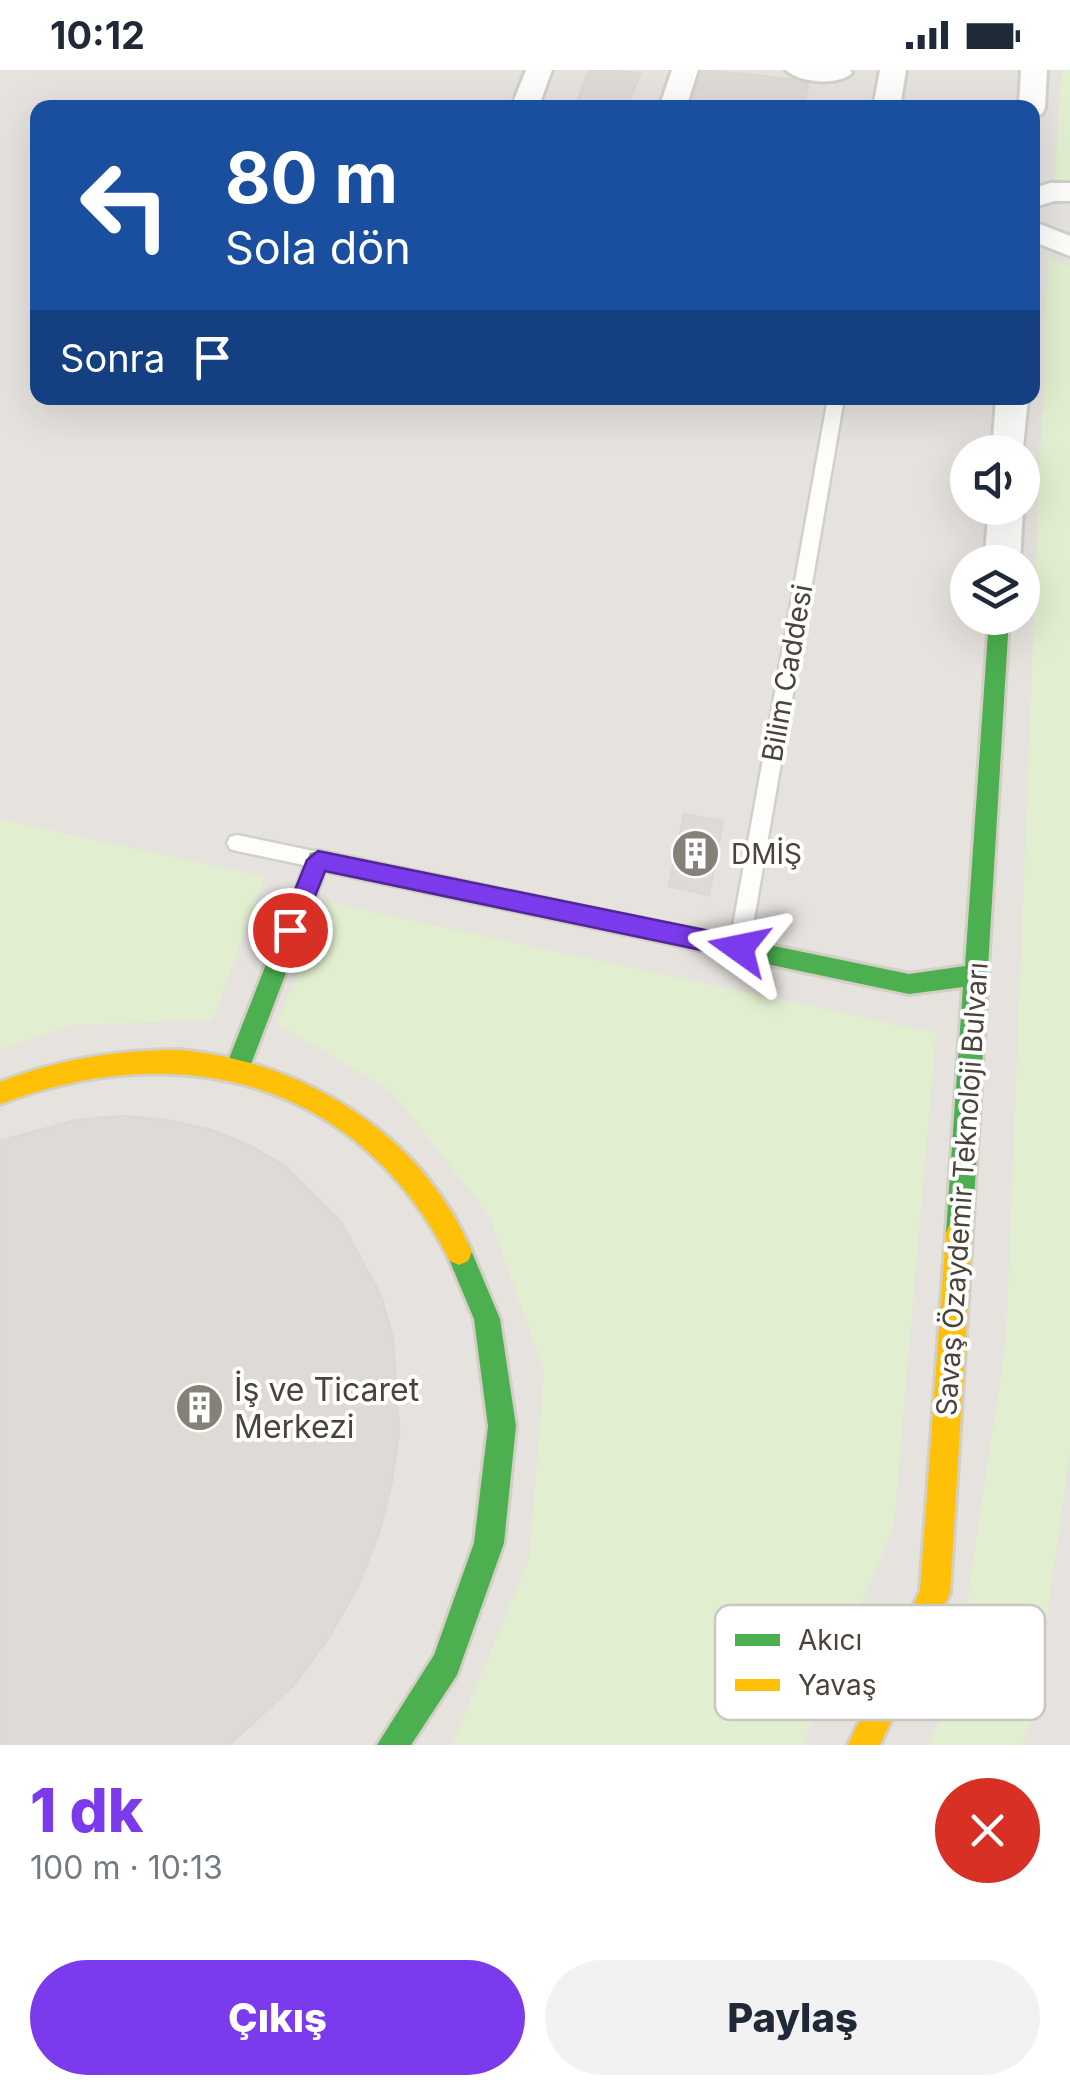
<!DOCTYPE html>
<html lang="tr">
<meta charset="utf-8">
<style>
:root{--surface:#fff;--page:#f2f2f3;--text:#1f2937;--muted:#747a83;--accent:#7c3aed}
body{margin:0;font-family:Inter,sans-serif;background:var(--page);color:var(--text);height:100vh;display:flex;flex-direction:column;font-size:38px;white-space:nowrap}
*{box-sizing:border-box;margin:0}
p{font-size:32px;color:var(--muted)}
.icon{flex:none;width:55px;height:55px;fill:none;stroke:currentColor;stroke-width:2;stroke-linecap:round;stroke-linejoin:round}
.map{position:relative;height:1675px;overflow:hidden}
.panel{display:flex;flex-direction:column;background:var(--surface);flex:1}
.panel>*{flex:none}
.hud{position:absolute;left:30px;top:30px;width:1010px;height:305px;border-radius:20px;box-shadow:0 10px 40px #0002;background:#1a4fa0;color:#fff;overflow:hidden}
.fabs{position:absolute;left:950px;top:365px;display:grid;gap:20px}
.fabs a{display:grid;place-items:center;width:90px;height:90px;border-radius:50%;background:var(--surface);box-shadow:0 10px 40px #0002;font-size:50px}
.pin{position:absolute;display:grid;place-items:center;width:85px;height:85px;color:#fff;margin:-42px;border:5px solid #fff;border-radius:50%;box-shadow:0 2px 10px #0007}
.me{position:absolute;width:110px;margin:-55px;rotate:282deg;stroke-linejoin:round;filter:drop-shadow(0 0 8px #0008)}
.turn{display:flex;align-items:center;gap:35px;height:210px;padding:0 30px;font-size:45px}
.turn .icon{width:130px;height:130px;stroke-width:2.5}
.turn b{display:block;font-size:70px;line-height:85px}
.then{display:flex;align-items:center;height:95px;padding:0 30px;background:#0003;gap:20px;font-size:38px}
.round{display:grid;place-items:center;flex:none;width:105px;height:105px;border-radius:52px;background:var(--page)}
.summary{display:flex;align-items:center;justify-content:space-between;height:170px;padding:0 30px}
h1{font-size:60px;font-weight:800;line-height:75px;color:var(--accent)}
.button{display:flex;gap:20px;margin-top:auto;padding:20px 30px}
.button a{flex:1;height:115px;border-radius:60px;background:var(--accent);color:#fff;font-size:40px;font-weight:800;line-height:115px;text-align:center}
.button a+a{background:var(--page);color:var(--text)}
.status{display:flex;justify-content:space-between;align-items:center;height:70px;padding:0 50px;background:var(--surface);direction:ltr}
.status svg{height:28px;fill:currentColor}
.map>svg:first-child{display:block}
.industrial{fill:#e6e2de;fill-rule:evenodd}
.green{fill:#e1eecf}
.parking{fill:#e6e3df}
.building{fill:#dedbd6;stroke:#dcd9d4;stroke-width:2.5}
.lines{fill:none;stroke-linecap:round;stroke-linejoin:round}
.lane-casing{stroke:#d2d0cb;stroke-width:5}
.street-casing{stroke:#d2d0cb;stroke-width:6}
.fast-casing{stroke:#d3cfc5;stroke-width:6}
.slow-casing{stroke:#d3cfc5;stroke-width:6}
.lane{fill:#fdfdfc;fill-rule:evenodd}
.street{fill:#fdfdfc;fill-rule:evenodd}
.fast{fill:#4caf50;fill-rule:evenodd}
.slow{fill:#ffc107;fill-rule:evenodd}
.route{fill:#7c3aed;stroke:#51269a;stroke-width:2.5}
.labels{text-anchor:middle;stroke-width:8;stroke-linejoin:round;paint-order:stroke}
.street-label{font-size:28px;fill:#4b4439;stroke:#fff}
.poi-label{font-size:28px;fill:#4b4439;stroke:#fff;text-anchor:start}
.near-poi-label{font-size:32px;fill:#4b4439;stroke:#fff;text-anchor:start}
.key{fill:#fff;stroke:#c9c7c4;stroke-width:2.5}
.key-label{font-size:28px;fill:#4b4439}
</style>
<div class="status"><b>10:12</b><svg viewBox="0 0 49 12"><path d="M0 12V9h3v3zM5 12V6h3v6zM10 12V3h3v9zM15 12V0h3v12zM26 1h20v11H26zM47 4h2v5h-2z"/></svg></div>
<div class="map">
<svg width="1070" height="1675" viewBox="0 0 1070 1675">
<rect width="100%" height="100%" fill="#f4f2ee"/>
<!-- industrial -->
<path class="industrial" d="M0 0H1070V1675H0ZM38 38H1032V328H38ZM968 382H1022V438H968ZM968 492H1022V548H968Z"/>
<!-- green -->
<path class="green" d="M1061 0H1070V111L1055 110Z
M1048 187 1070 196V1385L1032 1650 1021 1675H927L953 1624 1006 1271Z
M0 749 265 807 213 950 73 955 0 980Z
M330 833 936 963 894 1455 803 1675H452L529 1489 544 1302 489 1145 390 1020 276 954Z"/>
<!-- parking -->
<path class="parking" d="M141 530 641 621 607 806 237 734 213 788 15 743Z"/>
<!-- building -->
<path class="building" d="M589 0 640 3 628 35 578 30Z
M703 0 809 11 803 38H689Z
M684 744 723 751 709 825 669 816Z
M122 1046 166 1050 209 1059 249 1075 286 1097 341 1152 381 1226 393 1269 399 1362 392 1411 379 1463 358 1516 329 1567 293 1616 229 1675H0V1071L76 1050Z"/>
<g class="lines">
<defs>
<path id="lane" d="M828 328H844L749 878 746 884 739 887 732 884 729 878Z
M237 765 318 782 325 784 328 790 325 796 318 798 237 781 230 779 227 773 230 767Z"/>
<path id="street" d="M526 0H552L538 38H511Z
M672 0H698L686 38H659Z
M786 0H850L852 3C839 16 799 13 786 0Z
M880 0H906L900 38H873Z
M1021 0H1047L1045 38 1042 44 1032 46V38H1019Z
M1050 113H1070V131H1054L1032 138V119Z
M1032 151 1070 166V186L1032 171Z
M996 328H1028L1022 387V382H992Z
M989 438H1023L1020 492H984Z"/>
<path id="fast" d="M989 548H1009L972 1163 968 1172 959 1176 950 1172 946 1163 963 917 909 924 325 801 246 1007 237 1010 228 1007 225 999 307 790 310 783 318 781 909 904 965 896Z
M459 1169 468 1173 500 1249 516 1356 504 1473 457 1605 411 1675H377L434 1585 474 1473 488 1356 474 1249 446 1182 450 1173Z"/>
<path id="slow" d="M180 980C304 991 423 1065 472 1182L468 1191 459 1195 450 1191C360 1011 181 965 0 1034V1012C59 989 117 980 180 980Z
M959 1150 968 1154 972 1163 950 1523 880 1675H848L920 1521 946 1163 950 1154Z"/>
</defs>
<!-- lane casing -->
<use href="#lane" class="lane-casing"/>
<!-- street casing -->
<use href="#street" class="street-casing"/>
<!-- fast casing -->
<use href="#fast" class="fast-casing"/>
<!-- slow casing -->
<use href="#slow" class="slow-casing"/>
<!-- lane -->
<use href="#lane" class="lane"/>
<!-- street -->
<use href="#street" class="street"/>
<!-- fast -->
<use href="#fast" class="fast"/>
<!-- slow -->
<use href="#slow" class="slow"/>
</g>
<!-- route -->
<path class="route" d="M318 781 739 867 747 870 751 878 747 885 739 888 325 801 299 867H282L279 860 307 790Z"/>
<!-- icons -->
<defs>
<symbol id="building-disc" viewBox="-11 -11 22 22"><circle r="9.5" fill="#868178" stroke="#fff"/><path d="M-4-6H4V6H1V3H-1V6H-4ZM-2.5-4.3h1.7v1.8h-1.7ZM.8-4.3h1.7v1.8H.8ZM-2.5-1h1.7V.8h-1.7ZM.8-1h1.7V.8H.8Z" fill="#fff"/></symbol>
</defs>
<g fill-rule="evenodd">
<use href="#building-disc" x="668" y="756" width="55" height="55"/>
<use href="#building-disc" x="172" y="1310" width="55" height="55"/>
</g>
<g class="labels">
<!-- street labels -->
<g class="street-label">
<text transform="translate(787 603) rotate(-80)" y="10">Bilim Caddesi</text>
<text transform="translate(962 1119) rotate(-86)" y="10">Savaş Özaydemir Teknoloji Bulvarı</text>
</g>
<!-- poi labels -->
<g class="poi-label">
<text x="731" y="794">DMİŞ</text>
</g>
<!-- near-poi labels -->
<g class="near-poi-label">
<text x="234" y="1331">İş ve Ticaret<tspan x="234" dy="37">Merkezi</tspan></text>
</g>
</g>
<!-- legend -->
<rect x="715" y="1535" width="330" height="115" rx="15" class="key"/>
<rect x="735" y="1564" width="45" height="12" fill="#4caf50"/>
<rect x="735" y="1609" width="45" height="12" fill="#ffc107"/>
<g class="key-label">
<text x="798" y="1580">Akıcı</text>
<text x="798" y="1625">Yavaş</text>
</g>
</svg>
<div class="fabs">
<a><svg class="icon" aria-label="sound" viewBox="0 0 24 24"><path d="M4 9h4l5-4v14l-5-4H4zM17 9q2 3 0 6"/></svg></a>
<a><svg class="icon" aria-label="layers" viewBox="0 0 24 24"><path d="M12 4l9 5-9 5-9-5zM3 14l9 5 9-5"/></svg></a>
</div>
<div class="pin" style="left:290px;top:860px;background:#d93025"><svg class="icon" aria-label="arrive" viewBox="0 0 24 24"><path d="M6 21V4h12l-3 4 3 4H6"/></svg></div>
<svg class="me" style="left:739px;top:878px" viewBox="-20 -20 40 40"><path d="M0-17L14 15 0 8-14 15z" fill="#7c3aed" stroke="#fff" stroke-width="4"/></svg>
<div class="hud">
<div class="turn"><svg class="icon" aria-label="left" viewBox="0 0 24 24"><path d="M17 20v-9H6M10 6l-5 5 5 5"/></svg><div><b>80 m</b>Sola dön</div></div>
<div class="then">Sonra<svg class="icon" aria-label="arrive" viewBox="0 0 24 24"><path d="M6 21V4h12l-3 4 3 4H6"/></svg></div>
</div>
</div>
<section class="panel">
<div class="summary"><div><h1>1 dk</h1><p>100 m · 10:13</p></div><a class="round" style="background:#d93025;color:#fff"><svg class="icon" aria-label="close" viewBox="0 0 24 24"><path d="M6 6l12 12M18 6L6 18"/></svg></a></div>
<div class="button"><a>Çıkış</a><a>Paylaş</a></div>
</section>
